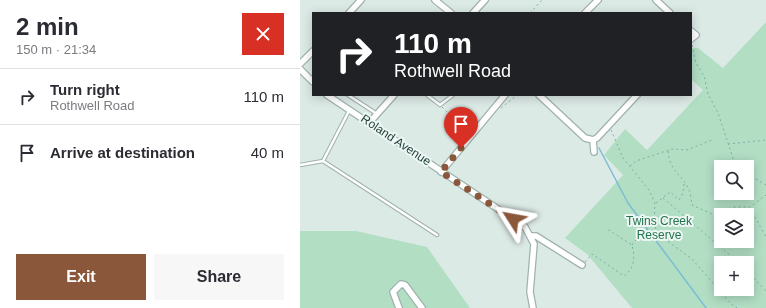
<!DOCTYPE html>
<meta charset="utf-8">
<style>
:root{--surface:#fff;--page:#f7f7f7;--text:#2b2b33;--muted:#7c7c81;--line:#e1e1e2;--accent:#8a573b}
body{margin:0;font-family:Arial,sans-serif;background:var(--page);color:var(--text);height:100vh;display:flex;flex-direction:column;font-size:15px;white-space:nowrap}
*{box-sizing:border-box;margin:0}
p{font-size:13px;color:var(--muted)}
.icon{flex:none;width:22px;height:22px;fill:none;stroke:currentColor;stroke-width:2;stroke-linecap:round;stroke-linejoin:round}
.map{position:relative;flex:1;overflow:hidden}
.panel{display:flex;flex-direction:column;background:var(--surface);width:300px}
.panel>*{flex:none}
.guide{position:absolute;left:12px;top:12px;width:380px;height:84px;border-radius:0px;box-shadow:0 2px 10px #0003;background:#202124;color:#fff;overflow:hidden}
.buttons{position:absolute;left:414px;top:160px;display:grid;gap:8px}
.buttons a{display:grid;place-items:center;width:40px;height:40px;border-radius:0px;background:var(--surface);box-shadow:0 2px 10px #0003;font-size:20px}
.pin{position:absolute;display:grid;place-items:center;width:34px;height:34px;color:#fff;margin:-41px -17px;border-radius:50% 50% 50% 0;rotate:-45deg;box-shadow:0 0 4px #0007}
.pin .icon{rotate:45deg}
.me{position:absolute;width:44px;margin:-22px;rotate:304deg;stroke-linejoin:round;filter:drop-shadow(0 0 3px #0008)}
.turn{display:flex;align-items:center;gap:14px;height:84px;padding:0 16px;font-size:18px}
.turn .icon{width:52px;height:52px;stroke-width:2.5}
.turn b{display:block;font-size:28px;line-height:34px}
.round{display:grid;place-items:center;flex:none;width:42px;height:42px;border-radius:0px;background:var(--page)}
.head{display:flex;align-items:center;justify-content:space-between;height:68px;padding:0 16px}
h1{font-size:24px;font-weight:800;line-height:30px}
.button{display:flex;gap:8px;margin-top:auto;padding:8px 16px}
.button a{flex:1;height:46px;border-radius:0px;background:var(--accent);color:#fff;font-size:16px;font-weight:800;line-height:46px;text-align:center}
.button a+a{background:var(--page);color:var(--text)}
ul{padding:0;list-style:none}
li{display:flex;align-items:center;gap:12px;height:56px;padding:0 16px;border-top:1px solid var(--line)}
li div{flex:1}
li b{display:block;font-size:15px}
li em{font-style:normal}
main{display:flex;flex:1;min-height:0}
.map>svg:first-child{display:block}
.green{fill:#b2dec4;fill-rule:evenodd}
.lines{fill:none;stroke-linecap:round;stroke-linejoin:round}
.stream{stroke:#7dbcd6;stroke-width:1.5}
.lane-casing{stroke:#9fb2ae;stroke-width:4.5}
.street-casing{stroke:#9fb2ae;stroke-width:8}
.path{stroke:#79b1a7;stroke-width:1;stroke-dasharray:2 3;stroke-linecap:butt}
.lane{stroke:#fff;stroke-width:2.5}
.street{stroke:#fff;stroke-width:5.5}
.route{stroke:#8a573b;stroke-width:7;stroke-dasharray:0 12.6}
.labels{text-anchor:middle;stroke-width:4;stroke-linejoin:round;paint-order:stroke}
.street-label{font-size:12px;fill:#1d3a36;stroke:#ecf7f3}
.park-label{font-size:12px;fill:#23744e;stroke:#ecf7f3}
</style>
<main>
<section class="panel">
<div class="head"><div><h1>2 min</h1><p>150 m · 21:34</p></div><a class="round" style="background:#d93025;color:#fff"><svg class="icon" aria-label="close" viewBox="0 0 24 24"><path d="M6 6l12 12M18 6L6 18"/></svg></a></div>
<ul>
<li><svg class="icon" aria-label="right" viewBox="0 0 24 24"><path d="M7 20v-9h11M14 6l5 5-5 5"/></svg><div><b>Turn right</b><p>Rothwell Road</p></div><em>110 m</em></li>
<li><svg class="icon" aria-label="arrive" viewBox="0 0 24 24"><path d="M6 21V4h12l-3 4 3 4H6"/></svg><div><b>Arrive at destination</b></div><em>40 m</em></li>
</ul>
<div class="button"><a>Exit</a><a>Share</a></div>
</section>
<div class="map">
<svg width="466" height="308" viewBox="0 0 466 308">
<rect width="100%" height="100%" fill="#dceae6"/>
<!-- green -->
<path class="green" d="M466 22V308H332L287 254 265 238 323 175 304 155 325 129 347 150 403 90 391 79V48H398L423 68ZM421 167H447V193H421ZM421 215H447V241H421ZM421 263H447V289H421Z
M0 231H56L127 247 170 308H0Z"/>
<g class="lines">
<!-- stream -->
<path class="stream" d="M299 148 328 203 406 308"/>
<defs>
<path id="lane" d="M48 95 77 114
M127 95 140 105 153 95
M50 109 23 161 137 235
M0 165 23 161"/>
<path id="street" d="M135 0 151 13
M356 0 370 13
M49 13 61 0
M173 13 185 0
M285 13 298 0
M391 31 396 35 391 39
M0 64 13 51
M0 69 13 82
M27 95 225 227 234 244 230 292 233 308
M239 95 285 138 293 140 297 138 337 95
M70 122 94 95
M293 140 294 152
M141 172 205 95
M231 236H236L282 265
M99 308 93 292 101 284 105 285 122 308"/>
</defs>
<!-- lane casing -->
<use href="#lane" class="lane-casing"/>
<!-- street casing -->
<use href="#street" class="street-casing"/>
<!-- path -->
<path class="path" d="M230 13 242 0
M392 45 396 63 404 76 408 94 418 113 436 167
M142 107 167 132
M201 108 217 95
M311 130 323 158 349 190 355 203 354 222 356 230 362 237 392 259 431 304 437 308
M428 144 466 140
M368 151C370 173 383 175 389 190 391 194 391 200 392 205L412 214 434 207H450L466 195
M330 166 336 161 372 149 387 150 412 140
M447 174 466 185
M363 198 439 263
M356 203 370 192 379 200 383 193 384 184
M450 208 466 237
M332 245C338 236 347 232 353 222
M285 262 292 254 324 276C335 268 335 258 332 245L307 229
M447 271 466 291"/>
<!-- lane -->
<use href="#lane" class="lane"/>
<!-- street -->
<use href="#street" class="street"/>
</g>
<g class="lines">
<!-- route -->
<path class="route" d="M161 148 141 172 213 219"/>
</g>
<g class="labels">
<!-- street labels -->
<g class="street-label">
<text transform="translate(96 140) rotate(34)" y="4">Roland Avenue</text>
</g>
<!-- park labels -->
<g class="park-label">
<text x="359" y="225">Twins Creek<tspan x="359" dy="14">Reserve</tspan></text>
</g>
</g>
</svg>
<div class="buttons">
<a><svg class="icon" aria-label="search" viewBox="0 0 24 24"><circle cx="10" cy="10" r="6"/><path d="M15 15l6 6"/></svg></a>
<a><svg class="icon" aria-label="layers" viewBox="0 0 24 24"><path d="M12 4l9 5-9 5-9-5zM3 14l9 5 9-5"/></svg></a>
<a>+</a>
</div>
<div class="pin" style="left:161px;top:148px;background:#d93025"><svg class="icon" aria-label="arrive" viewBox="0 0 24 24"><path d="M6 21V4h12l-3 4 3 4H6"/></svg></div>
<svg class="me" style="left:213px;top:219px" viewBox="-20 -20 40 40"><path d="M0-17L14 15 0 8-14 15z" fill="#8a573b" stroke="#fff" stroke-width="4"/></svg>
<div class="guide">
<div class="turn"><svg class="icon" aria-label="right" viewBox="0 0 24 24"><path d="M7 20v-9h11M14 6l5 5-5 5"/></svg><div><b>110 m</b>Rothwell Road</div></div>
</div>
</div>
</main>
